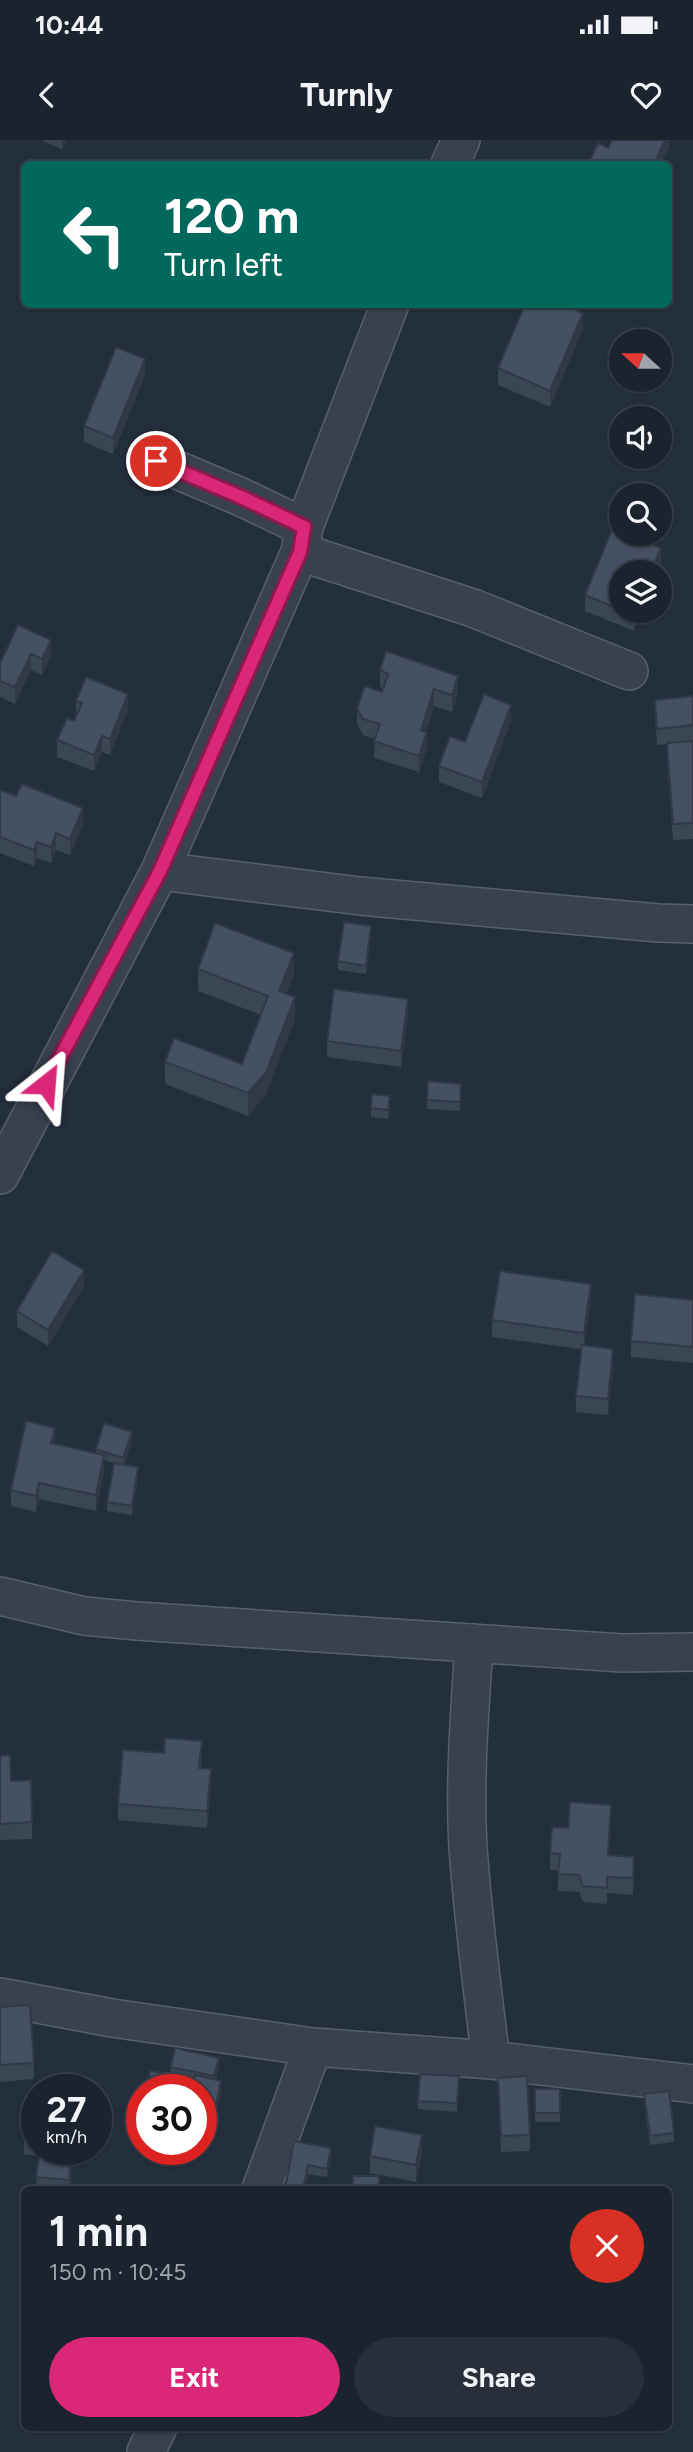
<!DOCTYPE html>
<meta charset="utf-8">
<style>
:root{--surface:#1b232e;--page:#282f3a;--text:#f1f3f6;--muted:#a0a4aa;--line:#39404a;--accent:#db2777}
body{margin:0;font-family:Figtree,sans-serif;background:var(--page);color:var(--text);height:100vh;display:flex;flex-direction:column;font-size:26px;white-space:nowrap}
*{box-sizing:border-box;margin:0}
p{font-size:23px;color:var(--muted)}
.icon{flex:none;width:38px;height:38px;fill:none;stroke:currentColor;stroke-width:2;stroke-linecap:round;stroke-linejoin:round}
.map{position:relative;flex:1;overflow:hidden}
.details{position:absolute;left:21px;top:2046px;width:651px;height:245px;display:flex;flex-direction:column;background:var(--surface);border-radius:10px;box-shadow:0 2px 5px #0004,0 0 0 2px var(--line)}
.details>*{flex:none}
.guide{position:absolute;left:21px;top:21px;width:651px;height:147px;border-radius:10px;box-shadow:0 2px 5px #0004,0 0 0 2px var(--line);background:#00695c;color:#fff;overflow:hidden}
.needle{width:46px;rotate:291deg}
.tools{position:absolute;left:609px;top:189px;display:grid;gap:14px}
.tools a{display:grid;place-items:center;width:63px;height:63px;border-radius:50%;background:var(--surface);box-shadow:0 2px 5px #0004,0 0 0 2px var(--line);font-size:35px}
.speed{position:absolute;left:21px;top:1934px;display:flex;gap:14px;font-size:35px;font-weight:700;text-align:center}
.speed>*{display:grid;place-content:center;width:91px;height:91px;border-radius:50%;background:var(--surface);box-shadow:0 2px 5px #0004,0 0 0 2px var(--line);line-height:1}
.speed small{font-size:18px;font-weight:400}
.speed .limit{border:10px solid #d22;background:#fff;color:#111}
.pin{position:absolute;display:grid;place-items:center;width:60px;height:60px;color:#fff;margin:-30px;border:4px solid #fff;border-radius:50%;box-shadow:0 2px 7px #0007}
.me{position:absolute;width:77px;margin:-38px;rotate:28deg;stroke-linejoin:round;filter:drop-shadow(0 0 5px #0008)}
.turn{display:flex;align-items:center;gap:24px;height:147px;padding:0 28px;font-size:32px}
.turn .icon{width:91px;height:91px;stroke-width:2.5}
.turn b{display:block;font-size:49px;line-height:60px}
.round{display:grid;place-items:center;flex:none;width:74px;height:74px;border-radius:37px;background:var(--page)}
.head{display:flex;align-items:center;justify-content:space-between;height:119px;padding:0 28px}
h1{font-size:42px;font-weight:700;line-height:52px}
.button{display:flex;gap:14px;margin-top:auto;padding:14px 28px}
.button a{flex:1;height:80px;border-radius:42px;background:var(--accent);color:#fff;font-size:28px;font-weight:700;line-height:80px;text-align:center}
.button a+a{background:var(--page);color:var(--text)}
.status{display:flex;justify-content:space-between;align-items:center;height:49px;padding:0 35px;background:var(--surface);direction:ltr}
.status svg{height:19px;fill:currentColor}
header{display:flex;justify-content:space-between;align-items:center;height:91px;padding:0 28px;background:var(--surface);font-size:32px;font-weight:700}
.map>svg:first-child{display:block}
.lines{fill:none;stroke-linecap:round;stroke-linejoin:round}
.minor-casing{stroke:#565f6c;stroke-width:40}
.minor{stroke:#38414e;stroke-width:37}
.wall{fill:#3b4654}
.shaded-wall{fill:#303945}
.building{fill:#455162;stroke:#303945;stroke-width:2}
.route-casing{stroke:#8e194d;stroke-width:18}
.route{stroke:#db2777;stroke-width:12}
</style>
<div class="status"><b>10:44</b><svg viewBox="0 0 49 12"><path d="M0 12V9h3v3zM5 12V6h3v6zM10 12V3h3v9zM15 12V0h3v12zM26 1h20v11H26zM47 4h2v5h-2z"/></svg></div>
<header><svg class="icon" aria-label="back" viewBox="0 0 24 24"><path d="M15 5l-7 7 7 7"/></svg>Turnly<svg class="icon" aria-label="heart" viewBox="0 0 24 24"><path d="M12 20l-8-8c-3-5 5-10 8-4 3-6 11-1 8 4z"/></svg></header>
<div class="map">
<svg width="693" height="2312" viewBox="0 0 693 2312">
<rect width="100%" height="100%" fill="#242f3e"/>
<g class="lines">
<defs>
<path id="minor" d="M450 24 461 0
M156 321 241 357 304 387
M300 412 473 468 629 531
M160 731 360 756 658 783 693 784
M0 1035 160 731 300 412 304 387 390 164
M0 1456 84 1476 137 1481 622 1513 693 1512
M474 1503C470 1570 464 1639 468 1707 473 1778 482 1849 491 1920
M0 1857 112 1878 313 1907 491 1920 693 1944
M261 2049 313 1907
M146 2312 158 2287"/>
</defs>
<!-- minor casing -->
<use href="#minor" class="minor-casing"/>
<!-- minor -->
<use href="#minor" class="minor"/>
</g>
<!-- wall -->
<path class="wall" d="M41 0H66L62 9Z
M583 189 550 267 498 245V228Z
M145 235 113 314 84 302V286Z
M613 387 621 391V394H628L661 408V424L658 432H621V471H642L634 491 585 471V455Z
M18 485 51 516 42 535 31 530 15 564 0 557V523Z
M380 530 458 552 452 572 434 566 426 591 427 608 419 632 374 618 375 599 363 595 357 584V568L382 552 383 548 380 547Z
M693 556V699L673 700 667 619V604L657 605 655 577V560Z
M76 561 128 570 110 615 102 612 94 631 57 617V600L74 581 76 577Z
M511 581 482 658 439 642V626L465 602Z
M0 650 83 684 70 715 56 710 51 723 37 718 34 726 0 713Z
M371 794 366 834 338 830V821Z
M198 829 294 835 286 854 295 879 266 954 248 976 165 944V922L242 924 261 875 198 851Z
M408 875 401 927 327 917V901Z
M428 941 461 952 460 971 427 969Z
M390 965 388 979 371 977V968Z
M84 1146 48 1206 17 1187V1171Z
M591 1160 584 1205 613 1225 608 1275 576 1272V1256L581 1209 492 1197V1180Z
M693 1160V1223L631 1217V1201Z
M132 1301 124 1325 138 1336 132 1375 107 1371V1362L116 1324 104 1320V1331L96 1371 39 1359 36 1372 11 1366V1350L55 1304 96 1313V1309Z
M0 1616 11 1641 32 1682V1699L0 1700Z
M202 1617 201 1628 211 1645 207 1688 118 1680V1664Z
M611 1681 609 1715 634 1733 633 1755 607 1753V1764L583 1762 579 1752 558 1751V1730H550V1713L568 1688Z
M0 1867 34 1923V1939L0 1942Z
M219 1926 216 1939 221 1949 211 1997 201 1995V1950L194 1940 175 1936V1950H149L171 1933V1927Z
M498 1938 530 1995V2011L501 2012Z
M459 1944 457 1972 418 1969V1961Z
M535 1949H560V1982H535Z
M644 1954 674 1993V2002L650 2005 644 1963Z
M37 1981V2009H73L70 2049H36L39 2016 24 2014V1998Z
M294 2001 331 2017 327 2037 308 2034 305 2049H285Z
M422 2011 416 2042 370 2033V2016Z"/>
<!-- shaded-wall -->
<path class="shaded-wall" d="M62 0H66L62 9Z
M665 0H669V8L661 24H654Z
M583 173V189L550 267V251Z
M145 219V235L113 314V298Z
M661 408V424L658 432H651Z
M635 471H642L634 491V475Z
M51 500V516L42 535V519Z
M31 514V530L15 564V547Z
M458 536V552L452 572V555Z
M434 549V566L421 606V590Z
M128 554V570L110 615V599Z
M511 565V581L482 658V642Z
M427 592V608L419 632V616Z
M102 596V612L94 631V615Z
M83 668V684L70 715V699Z
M56 693V710L51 723V707Z
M37 702V718L34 726V710Z
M371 786V794L366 834V826Z
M294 813V835L279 873V851Z
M295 857V879L266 954 248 976V953Z
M408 859V875L401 927V911Z
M84 1130V1146L48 1206V1190Z
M591 1144V1160L584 1209V1193Z
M613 1209V1225L608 1275V1259Z
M55 1288V1304L51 1303Z
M132 1292V1301L123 1326V1318Z
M104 1315V1331L96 1371V1355Z
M138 1327V1336L132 1375V1366Z
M39 1343V1359L36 1372V1356Z
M211 1629V1645L207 1688V1671Z
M611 1665V1681L608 1731V1715Z
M219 1918V1926L214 1944V1936Z
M221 1941V1949L211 1997V1988Z
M422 1995V2011L416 2042V2025Z
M331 2008V2017L327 2037V2029Z
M72 2009H73L69 2049V2040Z
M308 2025V2034L305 2049H303Z"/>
<!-- building -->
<path class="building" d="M612 0H665L654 24H588L598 3 608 8Z
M241 20 255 24H240Z
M525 164H562L583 173 550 251 498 228Z
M116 207 145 219 113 298 84 286Z
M613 387 621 391V394H628L661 408 651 432H621V470L585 455Z
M624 471H635L634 475Z
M18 485 51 500 42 519 31 514 15 547 0 541V523Z
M386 511 458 536 452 555 434 549 421 590 427 592 419 616 374 601 380 584 363 579 357 568 365 546 382 552 388 534 380 530Z
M86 537 128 554 110 599 102 596 94 615 57 600 67 578 74 581 82 563 76 561Z
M484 554 511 565 482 642 439 626 450 596 465 602Z
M693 556V585L657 589 655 560Z
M693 601V683L673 684 667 603Z
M22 644 83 668 70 699 56 693 51 707 37 702 34 710 0 697V650L16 656Z
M344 782 371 786 366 826 338 821Z
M215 783 294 813 279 851 295 857 266 932 248 953 165 922 174 898 242 924 268 856 198 829Z
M334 849 408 859 401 911 327 901Z
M428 941 461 944 460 962 427 960Z
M372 954 390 956 388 970 371 968Z
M52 1111 84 1130 48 1190 17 1171Z
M500 1131 591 1144 584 1193 492 1180Z
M635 1154 693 1160V1207L631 1201Z
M582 1205 613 1209 608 1259 576 1256Z
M26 1281 55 1288 51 1303 104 1315 96 1355 39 1343 36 1356 11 1350Z
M104 1283 132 1292 123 1318 96 1309Z
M114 1323 138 1327 132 1366 107 1362Z
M165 1598 202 1601 199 1628 211 1629 207 1671 118 1664 123 1610 164 1613Z
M10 1615 11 1641 31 1640 32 1682 0 1684V1616Z
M570 1662 611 1665 608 1715 634 1717 633 1738 607 1737V1748L583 1746 579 1735 558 1734 560 1714 550 1713 552 1687 568 1688Z
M30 1865 34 1923 0 1925V1867Z
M175 1908 219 1918 214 1936 171 1927Z
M150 1931 175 1934 174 1950H149Z
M420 1934 459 1936 457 1963 418 1961Z
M195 1935 221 1941 211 1988 201 1986V1950H192Z
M527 1936 530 1995 501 1996 498 1938Z
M535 1949H560V1973H535Z
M669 1951 674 1993 650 1996 644 1954Z
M25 1980 37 1981V2000L24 1998Z
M375 1986 422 1995 416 2025 370 2016Z
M294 2001 331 2008 327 2029 308 2025 303 2049H285Z
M40 2009H72L69 2040 36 2037Z
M353 2036H379V2049H353Z
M553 2046V2049H537Z"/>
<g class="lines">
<defs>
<path id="route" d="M46 944 160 731 300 412 304 387 241 357 156 321"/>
</defs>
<!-- route casing -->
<use href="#route" class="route-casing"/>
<!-- route -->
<use href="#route" class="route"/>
</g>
</svg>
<div class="tools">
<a><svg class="needle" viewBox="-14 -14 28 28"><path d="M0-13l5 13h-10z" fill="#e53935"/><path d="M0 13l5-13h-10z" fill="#a0a4aa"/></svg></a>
<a><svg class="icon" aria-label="sound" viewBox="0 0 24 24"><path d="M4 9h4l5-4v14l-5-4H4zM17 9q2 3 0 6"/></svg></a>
<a><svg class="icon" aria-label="search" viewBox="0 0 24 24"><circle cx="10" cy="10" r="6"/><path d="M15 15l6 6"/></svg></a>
<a><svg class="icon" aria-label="layers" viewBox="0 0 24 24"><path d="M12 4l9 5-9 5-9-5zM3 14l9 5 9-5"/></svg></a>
</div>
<div class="speed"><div>27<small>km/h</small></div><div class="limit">30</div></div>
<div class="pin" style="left:156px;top:321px;background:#d93025"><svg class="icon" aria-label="arrive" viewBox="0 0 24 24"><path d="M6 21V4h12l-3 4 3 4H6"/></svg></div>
<svg class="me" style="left:46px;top:944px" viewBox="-20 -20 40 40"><path d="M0-17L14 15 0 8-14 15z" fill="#db2777" stroke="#fff" stroke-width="4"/></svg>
<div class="guide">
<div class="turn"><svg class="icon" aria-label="left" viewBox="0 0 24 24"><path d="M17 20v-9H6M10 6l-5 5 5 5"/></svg><div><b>120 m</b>Turn left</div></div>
</div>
<section class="details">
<div class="head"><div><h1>1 min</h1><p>150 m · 10:45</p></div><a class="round" style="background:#d93025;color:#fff"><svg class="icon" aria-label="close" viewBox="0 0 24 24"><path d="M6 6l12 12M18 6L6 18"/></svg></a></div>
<div class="button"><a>Exit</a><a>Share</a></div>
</section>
</div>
